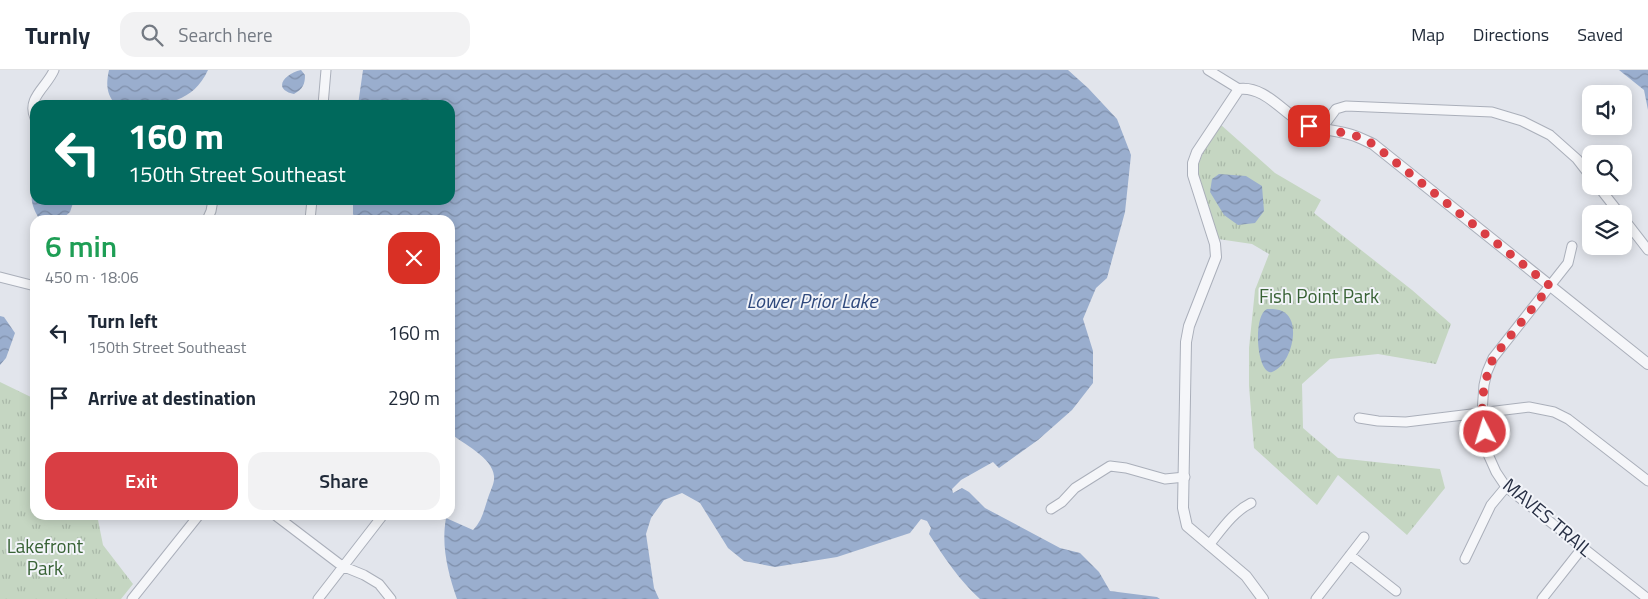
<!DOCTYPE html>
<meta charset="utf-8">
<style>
:root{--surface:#fff;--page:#f2f2f3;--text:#1f2937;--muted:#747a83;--line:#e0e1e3;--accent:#d93e44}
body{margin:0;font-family:"Titillium Web",sans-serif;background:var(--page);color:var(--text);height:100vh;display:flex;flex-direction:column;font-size:19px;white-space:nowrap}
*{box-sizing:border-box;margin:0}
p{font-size:16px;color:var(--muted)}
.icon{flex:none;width:28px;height:28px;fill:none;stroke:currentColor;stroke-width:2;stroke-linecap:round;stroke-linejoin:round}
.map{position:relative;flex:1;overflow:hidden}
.panel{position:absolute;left:30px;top:145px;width:425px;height:305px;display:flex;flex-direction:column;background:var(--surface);border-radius:15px;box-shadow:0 2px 12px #0003}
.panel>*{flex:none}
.banner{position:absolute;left:30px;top:30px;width:425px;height:105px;border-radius:15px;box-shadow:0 2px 12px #0003;background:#00695c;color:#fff;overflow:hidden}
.tools{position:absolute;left:1582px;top:15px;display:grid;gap:10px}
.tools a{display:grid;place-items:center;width:50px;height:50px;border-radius:10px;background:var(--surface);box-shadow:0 2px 12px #0003;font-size:25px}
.pin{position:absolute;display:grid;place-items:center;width:42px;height:42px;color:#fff;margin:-21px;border-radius:10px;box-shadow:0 2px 8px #0006}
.me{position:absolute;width:55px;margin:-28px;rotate:355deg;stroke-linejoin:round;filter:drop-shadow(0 0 4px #0008)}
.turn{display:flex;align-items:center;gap:18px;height:105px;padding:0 15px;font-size:22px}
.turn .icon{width:65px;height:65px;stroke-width:2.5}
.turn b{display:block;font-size:35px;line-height:42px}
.round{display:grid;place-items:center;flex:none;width:52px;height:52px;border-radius:15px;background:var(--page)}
.overview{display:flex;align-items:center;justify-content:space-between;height:85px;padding:0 15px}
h1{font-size:30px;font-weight:600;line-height:38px;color:#1e9e55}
.cta{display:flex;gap:10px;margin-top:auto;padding:10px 15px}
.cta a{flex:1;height:58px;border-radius:15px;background:var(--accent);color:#fff;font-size:20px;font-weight:600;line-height:58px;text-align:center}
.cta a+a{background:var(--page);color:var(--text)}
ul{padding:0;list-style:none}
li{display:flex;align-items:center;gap:15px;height:65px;padding:0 15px}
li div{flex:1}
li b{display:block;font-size:19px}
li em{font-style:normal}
header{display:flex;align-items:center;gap:30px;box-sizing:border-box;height:70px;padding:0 25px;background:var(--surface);border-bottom:1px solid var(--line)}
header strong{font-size:24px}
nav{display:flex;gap:28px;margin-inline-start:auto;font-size:18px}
.search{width:350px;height:45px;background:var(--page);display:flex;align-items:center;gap:12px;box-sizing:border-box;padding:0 18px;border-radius:15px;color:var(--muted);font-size:19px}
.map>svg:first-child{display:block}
.grass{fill:url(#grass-tufts)}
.water{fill:url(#water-waves)}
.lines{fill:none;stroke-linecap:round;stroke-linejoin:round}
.minor-casing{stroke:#aaafba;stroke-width:11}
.tertiary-casing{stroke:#aaafba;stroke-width:12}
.minor{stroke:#f5f6f9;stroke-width:9}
.tertiary{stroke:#f5f6f9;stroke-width:10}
.route{stroke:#d93e44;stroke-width:9;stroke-dasharray:0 16.2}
.labels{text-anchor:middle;stroke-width:4;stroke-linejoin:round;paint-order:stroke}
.park-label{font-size:19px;fill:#386235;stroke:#f2f4f9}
.street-label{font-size:19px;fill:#283045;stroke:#f2f4f9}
.water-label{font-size:20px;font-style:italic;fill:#2f497d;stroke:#f2f4f9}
</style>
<header>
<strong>Turnly</strong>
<div class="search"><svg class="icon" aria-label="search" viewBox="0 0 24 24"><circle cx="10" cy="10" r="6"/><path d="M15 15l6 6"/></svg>Search here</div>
<nav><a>Map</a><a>Directions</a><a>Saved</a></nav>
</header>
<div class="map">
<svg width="1648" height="529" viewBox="0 0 1648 529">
<defs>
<pattern id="grass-tufts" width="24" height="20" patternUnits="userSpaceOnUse" patternTransform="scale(1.25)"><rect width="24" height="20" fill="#c5d6c2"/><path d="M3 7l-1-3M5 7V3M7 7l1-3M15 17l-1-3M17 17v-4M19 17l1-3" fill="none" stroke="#a9b8a8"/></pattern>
<pattern id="water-waves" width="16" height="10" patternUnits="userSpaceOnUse" patternTransform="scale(1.25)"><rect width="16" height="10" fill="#9aaece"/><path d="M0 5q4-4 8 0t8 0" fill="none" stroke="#7e8ea9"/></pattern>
</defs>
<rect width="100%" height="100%" fill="#e2e5ec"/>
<!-- grass -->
<path class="grass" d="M1221 55 1275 103 1321 130 1314 143 1412 220 1451 254 1436 294 1378 284 1330 289 1302 314 1303 358 1338 388 1440 399 1445 418 1407 465 1338 405 1317 435 1254 378 1249 316V278L1255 220 1269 184 1252 174 1218 169 1197 106C1198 85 1210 72 1221 55Z
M0 312 35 329V445H97L103 475 133 514 121 529H0Z"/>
<!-- water -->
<path class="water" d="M109 0H208C190 39 153 35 116 35 106 24 106 14 109 0Z
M301 0 305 5C305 14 303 19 294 24 272 19 284 4 301 0Z
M363 0H1068L1088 18 1117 49 1131 85 1125 142 1107 208 1096 218 1083 249 1093 281V313L1072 340 1038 370 999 398 993 392 961 410 952 419 953 423 962 418 969 422 985 438 1060 478 1080 483 1099 502 1110 521 1157 527 1160 529H980C959 510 944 487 929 464L931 458 927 451 921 449 910 463 837 487 775 497 744 491 728 478 700 433 682 423 664 430 651 448 646 464 654 518 659 529H457C448 503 441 476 446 448L473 460C482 451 484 440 488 428 490 421 495 413 494 406 493 388 462 373 450 363V150H356L353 144V130H450V35H358Z
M1619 0H1648V40L1644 20Z
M1219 104 1246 106 1262 116 1264 141 1255 153 1238 155 1224 145 1210 122 1212 109Z
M35 115V130H74L70 142 61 150H40C33 139 28 127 35 115Z
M1267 239C1272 239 1278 239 1282 241 1303 250 1291 296 1272 302 1257 306 1252 246 1267 239Z
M0 246 4 247 15 263 6 288 0 295Z"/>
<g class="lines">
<defs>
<path id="minor" d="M1208 0 1239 19
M323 35 326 0
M35 48C26 28 47 17 54 0
M1322 58 1336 39 1346 36 1492 42 1522 51 1550 65 1577 89 1591 107
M1598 116 1620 144
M1624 149 1648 180
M207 150 211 141 213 130
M310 150 312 130
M1572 176 1568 193 1493 288 1487 302 1484 315 1482 342 1487 382 1496 402 1506 417 1648 529
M0 207 35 216
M1359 348 1378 351 1406 352 1529 337 1554 342 1568 349 1648 411
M1051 439 1062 432 1075 418 1110 396 1126 398 1165 409 1185 407
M275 445 342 496 364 505 379 514 391 529
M1209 475C1222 459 1233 442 1251 433
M1350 485 1396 521
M1465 489 1491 435 1506 417
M132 529 199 445
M318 529 383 445
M1316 529 1364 467
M1542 529 1583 477"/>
<path id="tertiary" d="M1263 529 1246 506 1187 456 1183 438 1186 272 1189 256 1216 187 1215 174 1193 105V93L1197 82 1239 19C1263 16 1280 39 1299 51 1311 59 1337 60 1352 65 1359 67 1366 71 1373 74L1648 294"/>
</defs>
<!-- minor casing -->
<use href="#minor" class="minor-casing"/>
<!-- tertiary casing -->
<use href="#tertiary" class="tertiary-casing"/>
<!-- minor -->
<use href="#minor" class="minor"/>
<!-- tertiary -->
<use href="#tertiary" class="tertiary"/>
</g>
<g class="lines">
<!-- route -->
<path class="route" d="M1309 56 1354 65 1373 74 1550 216 1493 288 1484 315 1482 342 1485 362"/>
</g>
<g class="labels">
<!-- park labels -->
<g class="park-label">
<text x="1319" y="233">Fish Point Park</text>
<text x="45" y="483">Lakefront<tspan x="45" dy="22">Park</tspan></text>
</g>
<!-- street labels -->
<g class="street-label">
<text transform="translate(1548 447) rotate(40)" y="7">MAVES TRAIL</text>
</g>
<!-- water labels -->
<g class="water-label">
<text x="812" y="238">Lower Prior Lake</text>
</g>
</g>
</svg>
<div class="tools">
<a><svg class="icon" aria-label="sound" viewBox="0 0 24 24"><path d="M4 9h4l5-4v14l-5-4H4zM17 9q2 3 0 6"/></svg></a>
<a><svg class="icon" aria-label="search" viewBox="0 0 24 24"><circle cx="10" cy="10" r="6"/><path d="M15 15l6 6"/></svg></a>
<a><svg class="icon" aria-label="layers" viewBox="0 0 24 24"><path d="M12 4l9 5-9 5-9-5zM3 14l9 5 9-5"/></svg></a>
</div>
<div class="pin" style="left:1309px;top:56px;background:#d93025"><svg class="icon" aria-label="arrive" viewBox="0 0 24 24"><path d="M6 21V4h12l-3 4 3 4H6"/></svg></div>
<svg class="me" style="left:1485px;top:362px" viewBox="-20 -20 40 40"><circle r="17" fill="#d93e44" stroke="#fff" stroke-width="3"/><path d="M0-11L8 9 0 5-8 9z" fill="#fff"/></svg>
<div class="banner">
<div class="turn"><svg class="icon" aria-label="left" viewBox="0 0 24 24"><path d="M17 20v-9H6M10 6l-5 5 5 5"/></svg><div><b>160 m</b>150th Street Southeast</div></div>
</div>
<section class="panel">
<div class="overview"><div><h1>6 min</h1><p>450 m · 18:06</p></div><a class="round" style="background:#d93025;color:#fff"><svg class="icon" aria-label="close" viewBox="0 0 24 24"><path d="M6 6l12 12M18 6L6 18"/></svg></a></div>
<ul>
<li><svg class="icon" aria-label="left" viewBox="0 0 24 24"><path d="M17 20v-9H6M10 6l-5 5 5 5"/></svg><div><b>Turn left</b><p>150th Street Southeast</p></div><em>160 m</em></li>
<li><svg class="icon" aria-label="arrive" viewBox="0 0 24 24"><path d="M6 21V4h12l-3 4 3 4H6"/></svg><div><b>Arrive at destination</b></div><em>290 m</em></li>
</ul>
<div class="cta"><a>Exit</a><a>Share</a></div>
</section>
</div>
